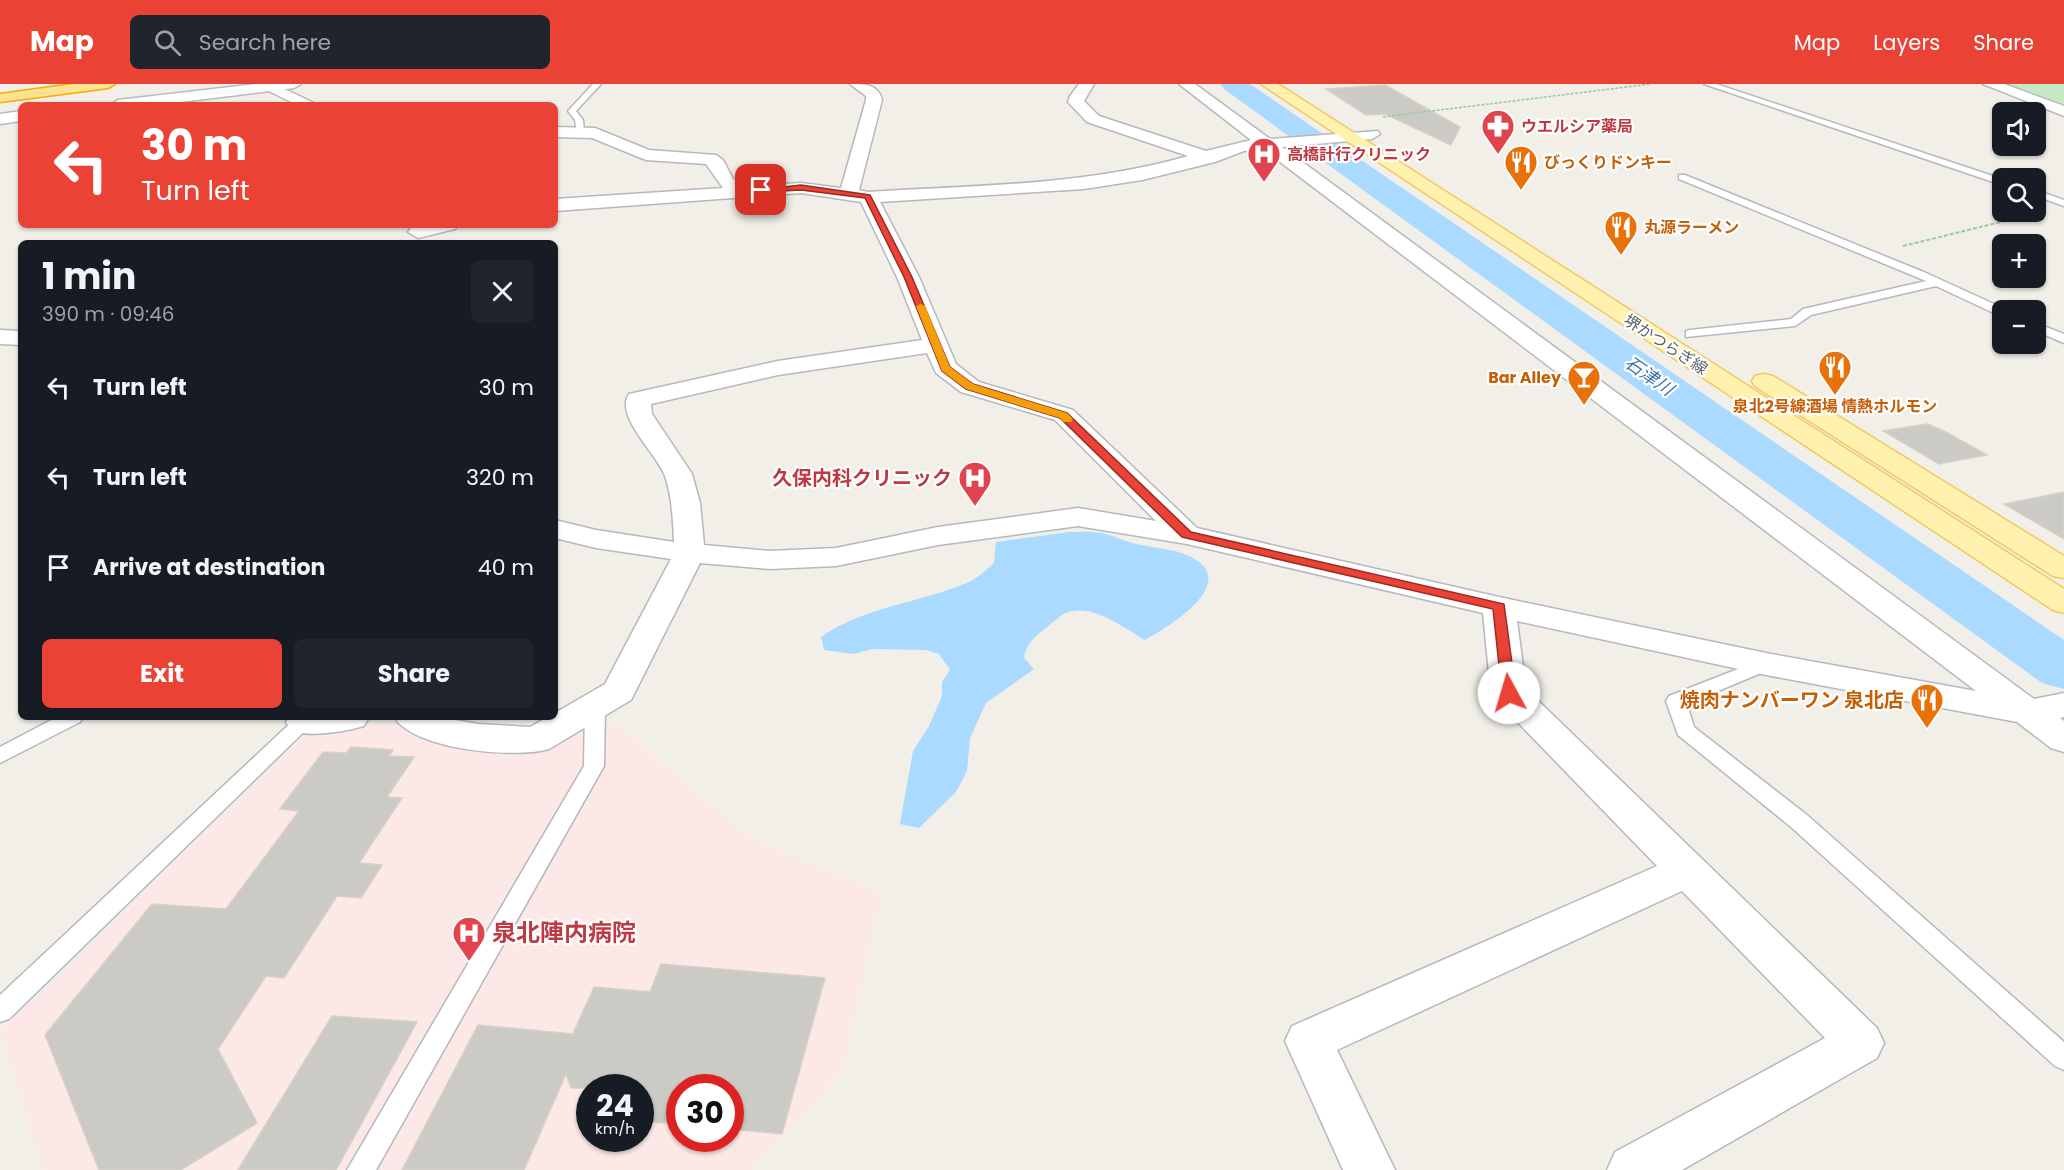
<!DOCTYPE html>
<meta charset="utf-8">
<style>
:root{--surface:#171b24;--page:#20242c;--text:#f1f3f6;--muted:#9ea1a6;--accent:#ea4335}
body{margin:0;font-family:Poppins,"Noto Sans JP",sans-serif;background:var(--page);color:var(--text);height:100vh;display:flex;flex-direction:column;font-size:22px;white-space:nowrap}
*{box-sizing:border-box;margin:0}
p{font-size:20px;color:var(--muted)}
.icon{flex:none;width:33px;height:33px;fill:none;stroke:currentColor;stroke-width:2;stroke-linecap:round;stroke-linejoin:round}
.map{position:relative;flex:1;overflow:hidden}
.panel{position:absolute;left:18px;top:156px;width:540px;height:480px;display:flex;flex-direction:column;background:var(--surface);border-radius:9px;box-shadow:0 2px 4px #0004}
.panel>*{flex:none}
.guide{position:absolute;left:18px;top:18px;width:540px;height:126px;border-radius:9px;box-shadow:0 2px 4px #0004;background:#ea4335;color:#fff;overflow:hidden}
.fabs{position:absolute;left:1992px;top:18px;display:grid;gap:12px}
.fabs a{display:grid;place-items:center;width:54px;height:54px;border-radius:9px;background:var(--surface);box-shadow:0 2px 4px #0004;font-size:30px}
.speed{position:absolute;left:576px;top:990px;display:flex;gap:12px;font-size:30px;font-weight:700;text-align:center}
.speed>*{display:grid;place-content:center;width:78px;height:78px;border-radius:50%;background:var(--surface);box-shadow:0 2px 4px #0004;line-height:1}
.speed small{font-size:15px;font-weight:400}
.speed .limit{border:9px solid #d22;background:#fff;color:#111}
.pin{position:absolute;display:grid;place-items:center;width:51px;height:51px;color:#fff;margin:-26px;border-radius:12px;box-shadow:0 3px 9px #0006}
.me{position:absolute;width:66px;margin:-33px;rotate:354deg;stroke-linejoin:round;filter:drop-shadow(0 0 4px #0008)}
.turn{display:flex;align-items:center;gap:21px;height:126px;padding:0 24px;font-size:27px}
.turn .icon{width:78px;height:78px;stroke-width:2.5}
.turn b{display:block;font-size:42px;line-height:51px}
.round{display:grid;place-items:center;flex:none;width:63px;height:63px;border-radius:9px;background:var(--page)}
.head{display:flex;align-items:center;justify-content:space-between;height:102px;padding:0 24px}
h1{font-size:36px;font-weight:700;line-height:45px}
.primary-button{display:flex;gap:12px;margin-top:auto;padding:12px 24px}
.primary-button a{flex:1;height:69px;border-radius:9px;background:var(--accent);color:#fff;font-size:24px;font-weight:700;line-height:69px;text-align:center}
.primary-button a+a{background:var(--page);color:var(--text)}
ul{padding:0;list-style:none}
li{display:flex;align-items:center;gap:18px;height:90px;padding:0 24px}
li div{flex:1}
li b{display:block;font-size:22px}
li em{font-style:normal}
header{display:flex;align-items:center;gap:36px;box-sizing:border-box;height:84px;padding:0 30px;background:var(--accent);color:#fff}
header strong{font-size:28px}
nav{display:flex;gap:33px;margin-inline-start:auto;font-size:21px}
.search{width:420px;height:54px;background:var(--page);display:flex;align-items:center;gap:15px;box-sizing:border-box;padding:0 21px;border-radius:9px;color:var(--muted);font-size:22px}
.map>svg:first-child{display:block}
.medical{fill:#fce8e6;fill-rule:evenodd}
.green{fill:#c5e8c5}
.water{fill:#aadaff}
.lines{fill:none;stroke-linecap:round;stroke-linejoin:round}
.river{fill:#aadaff;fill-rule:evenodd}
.building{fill:#cccac5;stroke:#d6d1c6;stroke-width:1.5}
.lane-casing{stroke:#b5b8bc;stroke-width:3}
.street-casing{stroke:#b5b8bc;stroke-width:3}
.secondary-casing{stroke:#b6babf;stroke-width:3}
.primary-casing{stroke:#f2c960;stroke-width:3}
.highway-casing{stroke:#f9ab00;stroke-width:3}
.path-far1{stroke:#9cc7a9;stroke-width:1.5;stroke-dasharray:3 1.5;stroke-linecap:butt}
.path{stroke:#9cc7a9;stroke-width:2;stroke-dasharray:4 2;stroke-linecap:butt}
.lane{fill:#fff;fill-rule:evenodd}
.street{fill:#fff;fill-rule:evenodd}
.secondary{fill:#fff;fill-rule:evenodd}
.primary{fill:#fff2af;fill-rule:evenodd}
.highway{fill:#fde293;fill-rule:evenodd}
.route{fill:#ea4335;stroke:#982c22;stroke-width:1.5}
.slow{fill:#f59e0b}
.labels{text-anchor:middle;stroke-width:4.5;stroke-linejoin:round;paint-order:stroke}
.far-health-label{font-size:16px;font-weight:bold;fill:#be3a42;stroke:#fff;text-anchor:start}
.far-food-label{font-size:16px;font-weight:bold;fill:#c56008;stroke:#fff;text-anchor:start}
.far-street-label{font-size:16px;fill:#5f6368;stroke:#fff}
.far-water-label{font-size:18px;font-style:italic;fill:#4174aa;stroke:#fff}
.health-label{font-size:20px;font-weight:bold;fill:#be3a42;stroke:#fff;text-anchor:end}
.food-label{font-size:20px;font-weight:bold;fill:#c56008;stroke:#fff;text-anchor:end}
.near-health-label{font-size:24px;font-weight:bold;fill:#be3a42;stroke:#fff;text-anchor:start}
</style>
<header>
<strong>Map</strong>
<div class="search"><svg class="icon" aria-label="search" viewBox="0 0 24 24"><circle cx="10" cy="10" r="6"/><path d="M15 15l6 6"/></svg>Search here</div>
<nav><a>Map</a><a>Layers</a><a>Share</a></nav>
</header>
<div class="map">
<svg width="2064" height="1086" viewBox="0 0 2064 1086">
<rect width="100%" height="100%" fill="#f1efe8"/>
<!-- medical -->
<path class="medical" d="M391 638 419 654 534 670 588 638H617L676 693 755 757 882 809 842 987 750 1086H43L0 947 311 646ZM590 1004H640V1054H590ZM680 1004H730V1054H680Z"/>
<!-- green -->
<path class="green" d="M2003 0H2064V21Z"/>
<!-- water -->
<path class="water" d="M1069 448C1079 448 1091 447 1101 449 1115 452 1128 459 1141 461 1159 465 1179 465 1195 475 1238 502 1166 544 1145 556 1124 544 1094 520 1068 528 1060 531 1052 539 1045 545 1034 553 1026 560 1024 574L1034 585 986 619 970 654 967 687 956 708 919 744 900 740 913 667 929 642 942 612V598L950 586 939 570 926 566 872 565 854 570 824 566 821 553C865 522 921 519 969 498 978 494 987 485 994 479L996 458Z"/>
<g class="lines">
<!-- river -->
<path class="river" d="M1220 0H1250L2064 556V605L2042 599 1224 5Z"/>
</g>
<!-- building -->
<path class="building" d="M1385 1 1460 43 1451 61 1385 30 1366 31 1326 5Z
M1927 340 1944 347 1987 371 1939 380 1883 347Z
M2064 408V455L2004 420Z
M351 663 393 666 389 672 414 673 387 713 402 714 359 779 382 781 361 814 337 812 284 894 266 892 218 965 257 1039 181 1086H99L45 951 152 820 226 825 299 727 280 725 323 668 346 669Z
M661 880 825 894 782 1050 730 1045V1004H680V1040L640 1037V1004H571L566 990 524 1086H402L478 941 573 950 594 903 650 908Z
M332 932 417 938 336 1086H238Z"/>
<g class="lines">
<defs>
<path id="lane" d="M593 0H601L576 27 583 36 584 48 577 50 575 36 568 27Z
M1704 0H1716L2002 95V101Z
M1679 91H1685L1926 189 2007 226H2002V232L1998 231 1936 202 1811 231 1795 242 1686 253V247L1690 246 1791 235 1803 225 1926 197 1679 95Z
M2036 106 2064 116V122L2036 112Z
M2036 239 2064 250V259L2036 247Z
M1766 574 1775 580 1773 584 1687 620 1694 643 1807 731 2064 958V986L2055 982 1791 743 1678 651 1666 617 1669 612Z
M595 617 602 618 605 623 604 682 376 1086H347L584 682 585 623 588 618Z
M57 633H83L80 638 0 679V663Z
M297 633H310L314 638 9 935 0 938V911Z"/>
<path id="street" d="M255 0H274L318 21H297Z
M850 0C863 0 879 0 882 16L859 106 868 108C975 101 1084 102 1188 72L1087 38 1068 18 1070 12 1079 0H1094L1084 17 1099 32 1206 67 1251 56 1179 0H1195L1270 55 1378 47 1380 50 1372 55 1282 63 2034 615 2064 609V633L2060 634 2064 637V668L2051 664 2017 638 1766 591 1517 537 1526 605 1877 944 1884 959 1877 974 1682 1086H1607L1615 1068 1825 954 1682 807 1337 966 1395 1086H1343L1285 957 1292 942 1657 782 1497 617 1491 609 1483 529 1187 460 1078 442 938 461 836 482 770 485 700 479 631 616 549 665C515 675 414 666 394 633H439L478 640 530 643 548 633H555V629L605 600 671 475 596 464 555 454V436L596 446 674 458C673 435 672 413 665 392 657 370 614 332 629 310L778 277 922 256 897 193 861 118 801 109 555 127V115L723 104 706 80 646 76 592 54 555 53V43L595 44 649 66 716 71 723 76 733 95 746 102 801 99 841 104 866 16V12ZM1263 65 1976 607 1766 569 1499 513 1197 444 1073 326 979 298 956 280 919 193 880 118 1084 105 1142 96 1215 78 1244 67ZM927 269 936 289 961 308 1055 336 1156 437 1078 424 938 443 836 464 770 467 704 461 700 419 692 390 652 330 651 320 778 291Z
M423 141H458L455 145 418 154 408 148 411 144Z
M0 246 21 247V261L0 260Z
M289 633H369L364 642C342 648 313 653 291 647L286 638Z"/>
<path id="secondary" d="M257 0H301L294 4 156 21H110L118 16Z
M1983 0H2004L2064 22V32Z
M21 27V37L0 40V30Z"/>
<path id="primary" d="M1261 0H1278L2064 505V529L2053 526Z
M1764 290 1773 292 2064 472V494L2053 492 1755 302 1752 297 1755 292Z"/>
<path id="highway" d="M74 0H115L108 4 0 18V10Z"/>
</defs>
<!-- lane casing -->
<use href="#lane" class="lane-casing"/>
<!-- street casing -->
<use href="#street" class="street-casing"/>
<!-- secondary casing -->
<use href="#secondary" class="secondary-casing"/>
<!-- primary casing -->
<use href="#primary" class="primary-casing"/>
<!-- highway casing -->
<use href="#highway" class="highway-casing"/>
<!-- path-far1 -->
<path class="path-far1" d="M1383 33 1651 0"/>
<!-- path -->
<path class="path" d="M1903 162 2033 130"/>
<!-- lane -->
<use href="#lane" class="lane"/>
<!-- street -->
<use href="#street" class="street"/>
<!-- secondary -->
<use href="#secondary" class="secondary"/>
<!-- primary -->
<use href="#primary" class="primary"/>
<!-- highway -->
<use href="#highway" class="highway"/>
</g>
<!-- route -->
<path class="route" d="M801 101 870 111 912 193 950 283 973 300 1067 329 1191 448 1504 520 1516 609 1514 613H1504L1502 609 1493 525 1182 453 1060 334 966 305 942 287 904 193 865 114 801 106 761 108 757 106Z"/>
<!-- slow -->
<path class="slow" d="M921 220 925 222 950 283 973 300 1067 329 1073 335 1071 338H1064L1060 334 966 305 942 287 916 222Z"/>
<!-- icons -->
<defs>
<symbol id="pharmacy-pin" viewBox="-11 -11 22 30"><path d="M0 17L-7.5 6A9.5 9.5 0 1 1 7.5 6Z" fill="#e0444e" stroke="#fff"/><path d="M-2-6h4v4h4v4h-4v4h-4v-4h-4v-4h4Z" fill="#fff"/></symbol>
<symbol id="hospital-pin" viewBox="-11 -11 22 30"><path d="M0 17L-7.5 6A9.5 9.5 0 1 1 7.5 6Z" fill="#e0444e" stroke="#fff"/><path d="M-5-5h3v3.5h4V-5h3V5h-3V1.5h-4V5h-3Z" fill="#fff"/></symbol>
<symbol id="restaurant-pin" viewBox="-11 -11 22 30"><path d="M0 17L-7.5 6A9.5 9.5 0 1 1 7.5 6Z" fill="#e8710a" stroke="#fff"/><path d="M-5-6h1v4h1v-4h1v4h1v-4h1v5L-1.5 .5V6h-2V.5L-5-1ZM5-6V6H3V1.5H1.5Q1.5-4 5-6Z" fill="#fff"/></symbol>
<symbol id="bar-pin" viewBox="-11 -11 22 30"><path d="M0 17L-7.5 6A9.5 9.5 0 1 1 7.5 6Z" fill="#e8710a" stroke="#fff"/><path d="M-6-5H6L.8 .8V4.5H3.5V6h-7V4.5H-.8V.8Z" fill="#fff"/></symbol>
</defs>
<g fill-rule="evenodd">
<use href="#pharmacy-pin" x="1479" y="23" width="38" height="52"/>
<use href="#hospital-pin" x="1245" y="51" width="38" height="52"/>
<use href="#restaurant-pin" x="1502" y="59" width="38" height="52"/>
<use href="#restaurant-pin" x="1602" y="124" width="38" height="52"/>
<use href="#restaurant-pin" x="1816" y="264" width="38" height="52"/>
<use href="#bar-pin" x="1565" y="274" width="38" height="52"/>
<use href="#hospital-pin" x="956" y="375" width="38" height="52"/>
<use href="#restaurant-pin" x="1908" y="597" width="38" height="52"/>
<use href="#hospital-pin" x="450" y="830" width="38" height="52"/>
</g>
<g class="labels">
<!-- far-health labels -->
<g class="far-health-label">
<text x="1521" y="48">ウエルシア薬局</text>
<text x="1287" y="76">高橋計行クリニック</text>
</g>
<!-- far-food labels -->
<g class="far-food-label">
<text x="1544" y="84">びっくりドンキー</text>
<text x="1644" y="149">丸源ラーメン</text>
<text x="1561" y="299" text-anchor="end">Bar Alley</text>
<text x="1835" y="328" text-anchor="middle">泉北2号線酒場 情熱ホルモン</text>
</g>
<!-- far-street labels -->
<g class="far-street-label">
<text transform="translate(1666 260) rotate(33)" y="6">堺かつらぎ線</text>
</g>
<!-- far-water labels -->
<g class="far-water-label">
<text transform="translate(1649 292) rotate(35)" y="6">石津川</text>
</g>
<!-- health labels -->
<g class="health-label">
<text x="952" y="401">久保内科クリニック</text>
</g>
<!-- food labels -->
<g class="food-label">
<text x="1904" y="623">焼肉ナンバーワン 泉北店</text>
</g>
<!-- near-health labels -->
<g class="near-health-label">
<text x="492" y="857">泉北陣内病院</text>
</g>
</g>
</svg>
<div class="fabs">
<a><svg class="icon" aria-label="sound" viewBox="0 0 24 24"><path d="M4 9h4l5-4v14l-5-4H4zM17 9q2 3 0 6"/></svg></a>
<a><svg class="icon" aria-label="search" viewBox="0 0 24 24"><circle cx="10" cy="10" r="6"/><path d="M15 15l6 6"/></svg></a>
<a>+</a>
<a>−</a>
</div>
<div class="speed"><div>24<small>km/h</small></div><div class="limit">30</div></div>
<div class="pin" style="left:761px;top:106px;background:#d93025"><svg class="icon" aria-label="arrive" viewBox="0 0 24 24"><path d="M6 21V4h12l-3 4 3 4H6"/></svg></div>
<svg class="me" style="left:1509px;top:609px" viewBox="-20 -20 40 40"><circle r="19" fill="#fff"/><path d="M0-13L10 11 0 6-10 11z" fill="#ea4335"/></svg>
<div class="guide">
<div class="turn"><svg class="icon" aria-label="left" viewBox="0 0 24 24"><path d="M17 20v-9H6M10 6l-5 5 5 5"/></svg><div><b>30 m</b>Turn left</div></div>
</div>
<section class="panel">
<div class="head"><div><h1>1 min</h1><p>390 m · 09:46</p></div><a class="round"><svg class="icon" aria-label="close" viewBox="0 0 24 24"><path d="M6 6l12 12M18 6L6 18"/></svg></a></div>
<ul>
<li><svg class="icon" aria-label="left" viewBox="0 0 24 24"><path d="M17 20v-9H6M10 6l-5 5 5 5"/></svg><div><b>Turn left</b></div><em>30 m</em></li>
<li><svg class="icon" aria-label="left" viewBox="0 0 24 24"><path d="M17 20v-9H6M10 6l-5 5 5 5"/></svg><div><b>Turn left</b></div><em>320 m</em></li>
<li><svg class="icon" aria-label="arrive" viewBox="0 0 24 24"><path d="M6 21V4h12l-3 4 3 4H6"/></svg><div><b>Arrive at destination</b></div><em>40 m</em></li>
</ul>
<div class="primary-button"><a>Exit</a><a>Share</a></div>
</section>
</div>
